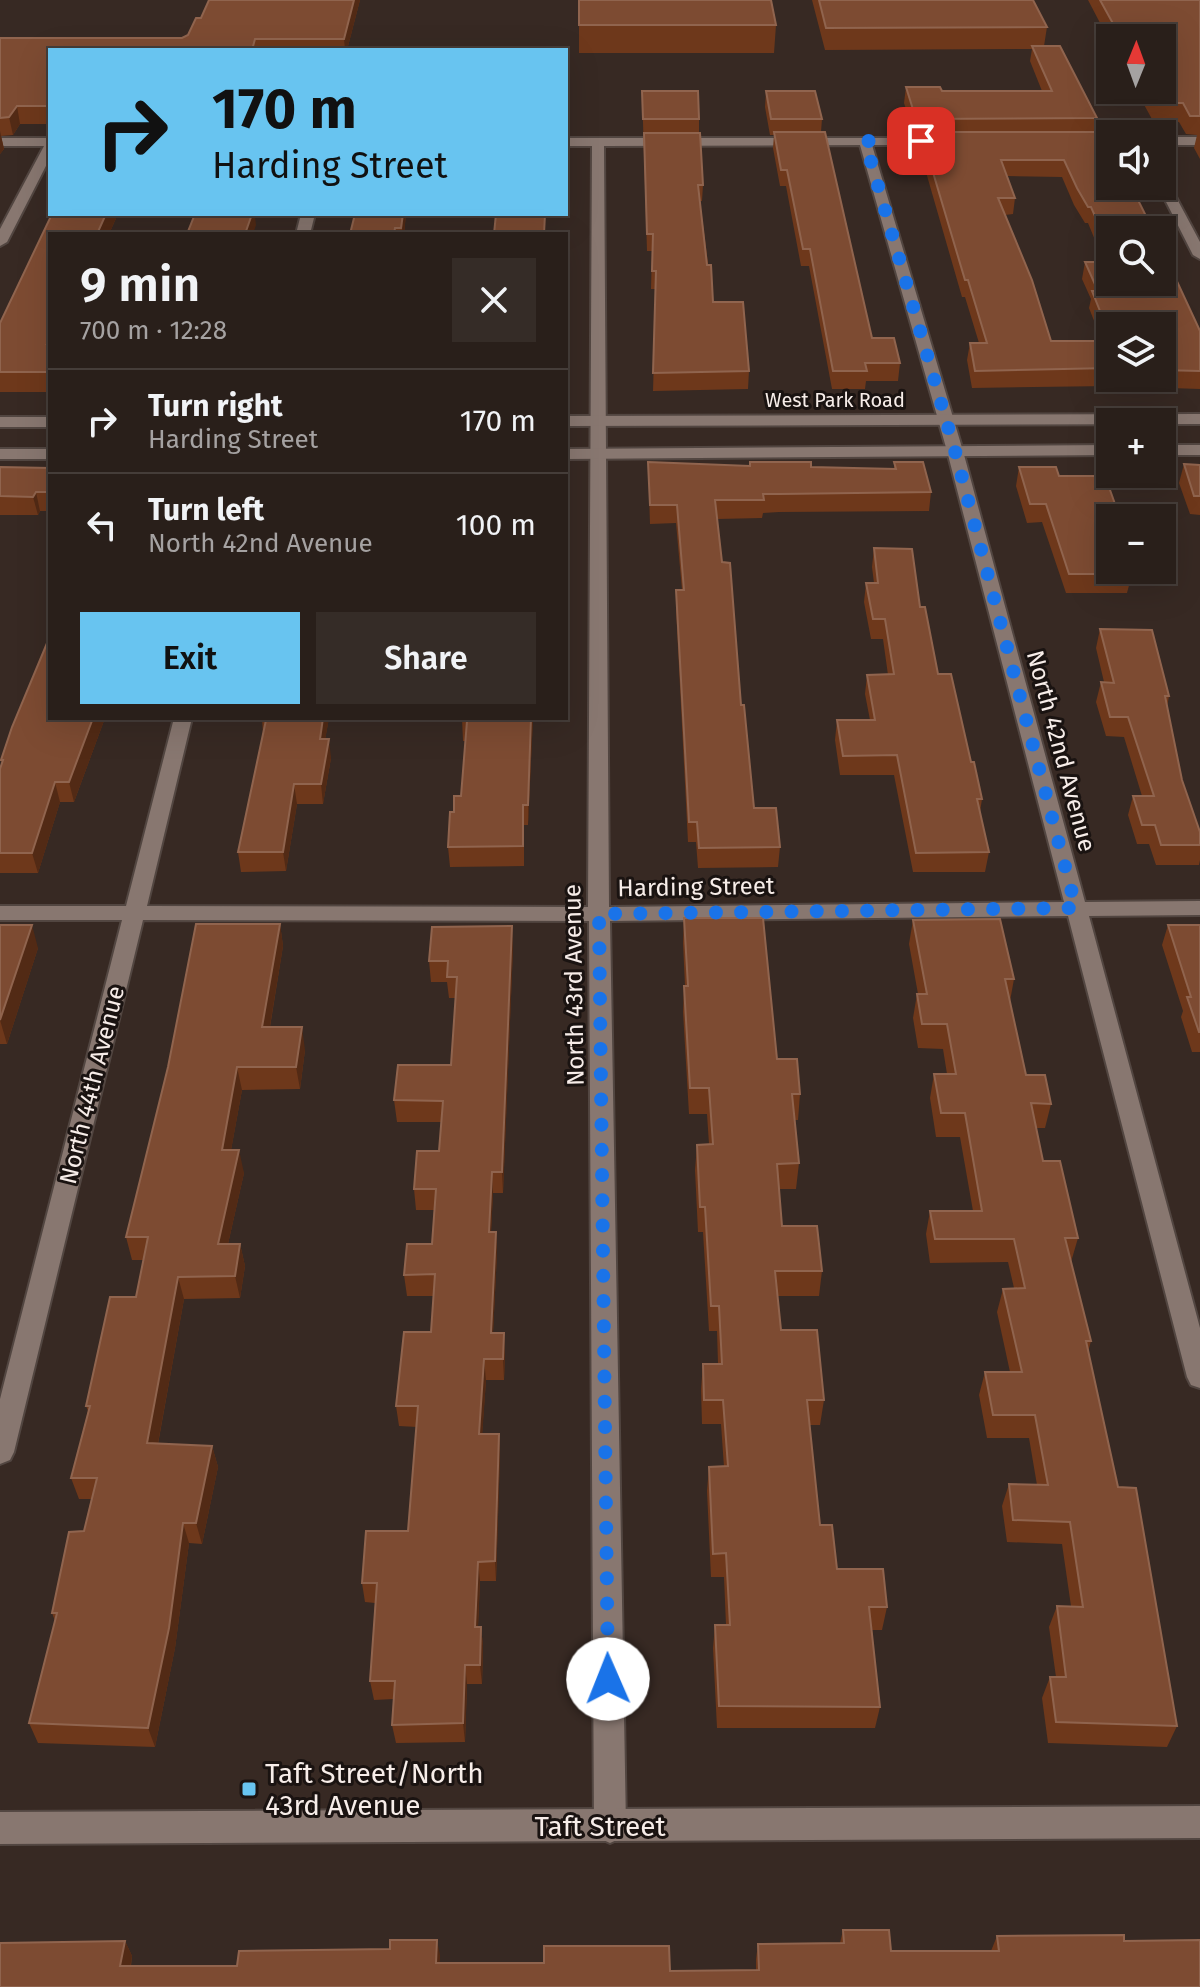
<!DOCTYPE html>
<meta charset="utf-8">
<style>
:root{--surface:#291f1a;--page:#352c27;--text:#f1f3f6;--muted:#a5a2a2;--line:#453d39;--accent:#68c4f0}
body{margin:0;font-family:"Fira Sans",sans-serif;background:var(--page);color:var(--text);height:100vh;display:flex;flex-direction:column;font-size:30px;white-space:nowrap}
*{box-sizing:border-box;margin:0}
p{font-size:26px;color:var(--muted)}
.icon{flex:none;width:44px;height:44px;fill:none;stroke:currentColor;stroke-width:2;stroke-linecap:round;stroke-linejoin:round}
.map{position:relative;flex:1;overflow:hidden}
.side{position:absolute;left:48px;top:232px;width:520px;height:488px;display:flex;flex-direction:column;background:var(--surface);border-radius:0px;box-shadow:0 8px 32px #0002,0 0 0 2px var(--line)}
.side>*{flex:none}
.top-card{position:absolute;left:48px;top:48px;width:520px;height:168px;border-radius:0px;box-shadow:0 8px 32px #0002,0 0 0 2px var(--line);background:#68c4f0;color:#111;overflow:hidden}
.needle{width:52px;rotate:1deg}
.tools{position:absolute;left:1096px;top:24px;display:grid;gap:16px}
.tools a{display:grid;place-items:center;width:80px;height:80px;border-radius:0px;background:var(--surface);box-shadow:0 8px 32px #0002,0 0 0 2px var(--line);font-size:40px}
.pin{position:absolute;display:grid;place-items:center;width:68px;height:68px;color:#fff;margin:-34px;border-radius:16px;box-shadow:0 4px 12px #0006}
.me{position:absolute;width:88px;margin:-44px;rotate:359deg;stroke-linejoin:round;filter:drop-shadow(0 0 6px #0008)}
.turn{display:flex;align-items:center;gap:28px;height:168px;padding:0 32px;font-size:36px}
.turn .icon{width:104px;height:104px;stroke-width:2.5}
.turn b{display:block;font-size:56px;line-height:68px}
.round{display:grid;place-items:center;flex:none;width:84px;height:84px;border-radius:0px;background:var(--page)}
.head{display:flex;align-items:center;justify-content:space-between;height:136px;padding:0 32px}
h1{font-size:48px;font-weight:600;line-height:60px}
.cta{display:flex;gap:16px;margin-top:auto;padding:16px 32px}
.cta a{flex:1;height:92px;border-radius:0px;background:var(--accent);color:#111;font-size:32px;font-weight:600;line-height:92px;text-align:center}
.cta a+a{background:var(--page);color:var(--text)}
ul{padding:0;list-style:none}
li{display:flex;align-items:center;gap:24px;height:104px;padding:0 32px;border-top:2px solid var(--line)}
li div{flex:1}
li b{display:block;font-size:30px}
li em{font-style:normal}
.map>svg:first-child{display:block}
.lines{fill:none;stroke-linecap:round;stroke-linejoin:round}
.minor-casing{stroke:#524641;stroke-width:4}
.tertiary-casing{stroke:#524641;stroke-width:4}
.minor{fill:#887770;fill-rule:evenodd}
.tertiary{fill:#887770;fill-rule:evenodd}
.wall{fill:#6e381b;fill-rule:evenodd}
.shaded-wall{fill:#522a15}
.building{fill:#7d4b32;stroke:#90644e;stroke-width:2}
.route{stroke:#1a73e8;stroke-width:14;stroke-dasharray:0 25.2}
.poi-dot{fill:#68c4f0;stroke:#1a1311;stroke-width:3}
.labels{text-anchor:middle;stroke-width:6;stroke-linejoin:round;paint-order:stroke}
.far-street-label{font-size:20px;fill:#f7ede9;stroke:#1a1311}
.street-label{font-size:24px;fill:#f7ede9;stroke:#1a1311}
.near-poi-label{font-size:28px;fill:#f7ede9;stroke:#1a1311;text-anchor:start}
.near-street-label{font-size:28px;fill:#f7ede9;stroke:#1a1311}
</style>
<div class="map">
<svg width="1200" height="1987" viewBox="0 0 1200 1987">
<rect width="100%" height="100%" fill="#372923"/>
<g class="lines">
<defs>
<path id="minor" d="M1162 137H1200V145H1162Z
M0 138H50V158L7 242 0 246V229L44 146H0Z
M566 138H953L955 141 949 145H872L963 451 1085 902 1200 901V915L1089 916 1200 1328V1388L1191 1385 1187 1377 1068 916 610 921 626 1827 621 1838 610 1843 599 1838 594 1827 589 921 143 920 14 1452 10 1460 0 1464V1399L122 920H0V906H126L174 718H192L147 906 588 907 592 146H566ZM860 145 947 451 1064 902 609 907 604 146Z
M1162 178 1168 182 1200 242V259L1193 255 1158 186H1162Z
M301 214H315L310 234H296Z"/>
<path id="tertiary" d="M1200 414V424L566 426V416Z
M0 417H50V427H0Z
M1110 445V455L566 459V449Z
M1162 445H1200V455H1162Z
M0 449H50V459H0Z
M1200 1806V1838L0 1844V1812Z"/>
</defs>
<!-- minor casing -->
<use href="#minor" class="minor-casing"/>
<!-- tertiary casing -->
<use href="#tertiary" class="tertiary-casing"/>
<!-- minor -->
<use href="#minor" class="minor"/>
<!-- tertiary -->
<use href="#tertiary" class="tertiary"/>
</g>
<!-- wall -->
<path class="wall" d="M209 0H360L347 50H50V124H20L13 135 1 136 4 149 0 154V38H182L188 35 201 18Z
M579 0 776 25 774 53H579Z
M812 0H1033L1047 27 1044 46 1097 118 1094 132 1110 230V282L1200 331V389L1110 386 972 388 967 360 970 343H979L965 297H962L919 148 920 134H914L904 103 906 87 942 91H1042L1030 61 1032 49 825 50ZM1007 176 1062 177 1074 205 1085 223H1088L1104 262H1085L1082 279 1091 299 1089 308 1102 341H1051L1005 215 1013 214 1015 198ZM1110 326H1162V378H1110Z
M1088 0H1200V159L1194 148 1197 135 1186 134 1179 122 1153 121 1136 90H1162V38H1110V42Z
M642 91 699 119V133L703 185 702 201H700L713 302 749 371 748 389 653 391 656 289H651L652 251H647Z
M766 91 822 119 821 132 872 338 900 363 898 381H866L865 389H832L809 266H801L786 186H780L773 148 774 135H770L765 107Z
M52 214H118L109 234H50V392H0V323Z
M406 214 404 234H350Z
M648 462 749 466 894 469V462L931 492 929 511 779 512 763 513 762 518 717 519 754 808 780 847 778 867 698 868 696 842H688L676 609V590H682L676 523 650 524Z
M1184 464 1200 465V515L1190 514 1179 483Z
M0 467 50 468V511H40L38 515H0Z
M1019 467 1059 476 1115 504 1112 518H1110L1132 574 1127 593H1066L1042 522 1027 523 1016 486Z
M874 548 920 607 938 674 971 762 982 799 980 812 989 852 985 872H913L894 775H840L835 740 837 720H870L865 694 867 675H888L883 639H871L864 602 866 583H874L872 567Z
M1100 629 1169 696 1167 707 1182 780 1200 845V860L1199 865H1156L1149 844H1137L1128 815 1133 796H1142L1124 737 1106 736 1096 702 1101 682H1104L1096 648Z
M50 718H105L74 802H60L38 873H0V769L2 764 1 760Z
M258 718H329L325 739 331 758 323 804H297L286 871 241 872 238 852 263 734 262 718Z
M462 718H533L528 825H524V866L450 867 448 847 454 812 461 796 465 741H463Z
M684 918 800 1094 798 1120H795L799 1163 796 1189H779L782 1226 822 1271 819 1296H777L781 1330 824 1400 820 1425H809L820 1525 837 1569 887 1607 882 1630H872L880 1707 875 1728H717L713 1648 715 1625H726L724 1577H711L707 1491 709 1467H724L721 1424H702L701 1389 703 1364H718L717 1331H709L703 1232H698L695 1170 697 1145 709 1144 707 1114H689L683 1012 684 986H685L683 943Z
M913 920 1014 979 1010 1001 1026 1075 1051 1104 1045 1128H1036L1043 1161 1078 1238 1071 1262 1091 1341 1088 1352 1118 1487 1177 1726 1167 1747 1048 1743 1042 1698 1050 1677H1056L1049 1627 1057 1606H1071L1062 1544 1007 1542 1002 1506 1009 1484 1037 1485 1029 1438H987L979 1395 985 1372H1010L997 1312 1003 1289 1014 1288 1008 1262 930 1263 926 1234 930 1211H973L960 1137H936L930 1098 934 1074H947L943 1049 918 1048 913 1018 917 994H918L909 944Z
M280 924 283 946 270 1027 305 1050 300 1089 242 1090 231 1150 244 1173 228 1244H240L245 1266 240 1298 184 1299 158 1444 212 1446 218 1467 202 1544 189 1543 175 1648 155 1747 38 1743 29 1723 55 1621 52 1613 84 1531 91 1499H79L71 1478 88 1411 86 1406 136 1297 144 1260H132L126 1237Z
M0 925 38 948 7 1044H0Z
M1168 925H1200V1052H1192L1181 1017 1183 1011 1162 945Z
M513 948 503 1193H493L491 1232H496L497 1253 493 1333 505 1354 504 1380H486L482 1434H499L500 1454 496 1581H480L478 1627H481L483 1646 482 1684H467L465 1742 396 1743 392 1725 394 1699 374 1700 370 1681 375 1603 365 1602 362 1583 408 1531 417 1427 399 1426 396 1406 431 1332 434 1296H407L404 1275 432 1244 434 1210H416L414 1189 439 1151 442 1122H397L394 1100 451 1065 456 998H449L447 982H431L429 961Z
M843 1930 891 1951H991L997 1936 1124 1941 1200 1987H0L125 1941 132 1956 131 1966H237L440 1955 439 1963 670 1971 756 1970V1959L758 1944 840 1943Z"/>
<!-- shaded-wall -->
<path class="shaded-wall" d="M354 0H360L347 50H345L344 39Z
M17 106 20 124 13 135 9 117Z
M0 131 4 149 0 154Z
M106 214H118L109 234H97Z
M251 214H256L255 217 256 225 253 234H245Z
M403 214H406L404 234H402Z
M36 492 40 511 38 515 33 497Z
M93 718H105L74 802 69 782Z
M323 718H329L322 758 320 739Z
M531 718H533L528 825V805Z
M329 739 331 758 323 804 321 784Z
M55 782 60 802 38 873 32 853Z
M294 784 297 804 286 871 283 852Z
M280 924 283 946 266 1050 262 1027Z
M32 925 38 948 7 1044 0 1020Z
M512 926 513 948 503 1193 502 1172Z
M302 1027 305 1050 300 1089 296 1067Z
M237 1067 242 1090 227 1172 222 1150Z
M239 1150 244 1173 223 1266 218 1244Z
M492 1172 493 1193 490 1253 489 1232Z
M496 1232 497 1253 492 1354 491 1333Z
M240 1244 245 1266 240 1298 235 1276Z
M178 1277 184 1299 154 1465 147 1443Z
M504 1333 505 1354 504 1380 503 1359Z
M484 1359 486 1380 481 1454 479 1434Z
M499 1434 500 1454 496 1581 495 1561Z
M212 1446 218 1467 202 1544 196 1523Z
M183 1523 189 1543 175 1648 155 1747 148 1728Z
M478 1562 480 1581 477 1646 475 1627Z
M481 1627 483 1646 482 1684 480 1665Z
M465 1665 467 1684 465 1742 463 1723Z
M437 1940 440 1955 439 1978 436 1963Z
M125 1941 132 1956 128 1980 120 1966Z"/>
<!-- building -->
<path class="building" d="M209 0H354L344 39H255L252 50H50V106H17L9 117 0 118V38H182L188 35 196 18H201Z
M579 0H771L776 25H579Z
M819 0H1033L1047 27 826 28Z
M1100 0H1200V116H1190L1183 103H1156L1149 90H1162V38H1121Z
M1032 46H1060L1097 118 916 119 906 87H940L942 91H1052Z
M642 91H698L699 119H643Z
M766 91H815L822 119H771Z
M774 132H825L872 338H894L900 363H865L867 371H833L810 249H803L787 170H781Z
M921 132H1104L1110 144V186H1131L1153 230H1110V250L1091 207H1088L1077 188 1064 160H1001L1015 198H998L1032 280 1051 341H1110V368L975 371 970 343H987L968 280H965Z
M644 133H700L703 185H698L707 265H711L713 302H743L749 371 653 373 656 271H652L653 234H647Z
M52 214H106L97 234H50V338L47 344H50V365L47 372H0V323Z
M195 214H252L245 234H187Z
M355 214H403L401 228H395L394 234H350Z
M496 214H545L544 234H494Z
M1162 249 1200 331V371L1162 370V326H1110V336L1092 291H1098L1085 262H1110V282H1162Z
M648 462 750 466V462H811V467L896 469 894 462H923L931 492 780 494H763L764 500H715L722 562 730 563 741 705H744L754 808H776L780 847 699 848 697 822H689L676 590H684L677 505H650Z
M1184 464 1200 465V496H1194Z
M0 467 50 468V492H36L33 497 0 496Z
M1019 467H1056L1059 476H1105L1115 504H1105L1111 518 1110 570H1130L1132 574H1069L1046 504H1030Z
M874 548 912 549 920 607H925L938 674H951L971 762H974L982 799H977L989 852 916 853 897 755 843 756 837 720H875L867 675 894 674 885 619H873L866 583H878Z
M1100 629 1152 630 1169 696H1165L1182 780 1200 832V845H1161L1155 825H1142L1133 796H1154L1128 717H1110L1101 682 1114 683Z
M50 636V718H93L69 782H55L32 853H0V769L3 760H1L12 727Z
M262 718H323L320 739H329L321 784H294L283 852H238L266 720H261Z
M462 718H531L528 805H523V846L448 847 450 812H454V796H461L467 721H462Z
M684 918H763L777 1059H797L800 1094H792L799 1163 777 1164 782 1226H817L822 1271H775L781 1330H817L824 1400H807L820 1525H832L837 1569H883L887 1607H869L880 1707 719 1706 715 1625H730L726 1553 713 1554 709 1467 728 1466 723 1400H704L703 1364H722L719 1306H711L705 1207H700L697 1145 713 1144 709 1088H690L684 986H688Z
M1000 919 1014 979H1005L1026 1075H1045L1051 1104 1031 1103 1043 1161H1060L1078 1238H1065L1091 1341H1086L1118 1487 1136 1488 1177 1726 1056 1722 1050 1677H1066L1057 1606 1083 1607 1070 1522 1013 1520 1009 1484 1048 1485 1035 1415H993L985 1372H1022L1003 1289 1025 1288 1014 1239H935L930 1211H982L965 1113H941L934 1074H956L947 1024H922L917 994H927L913 920Z
M196 924H280L262 1027H302L296 1067H237L222 1150H239L218 1244H240L235 1276 178 1277 147 1443 212 1446 196 1523H183L169 1628 148 1728 29 1723 57 1613H52L69 1532 84 1531 97 1478H71L90 1406H86L110 1297H136L148 1237H126L168 1067Z
M0 925H32L0 1020Z
M1168 925H1200V1032H1199L1187 997H1191Z
M512 926 502 1172H492L489 1232H496L491 1333H504L503 1359H484L479 1434H499L495 1561 478 1562 475 1627H481L480 1665H465L463 1723 392 1725 395 1681H370L377 1583H362L366 1531H408L418 1406H396L404 1332H431L435 1274 404 1275 407 1244H432L436 1189H414L417 1151H439L443 1101 394 1100 398 1065H451L457 977H447L448 961H429L432 927Z
M843 1930H889L891 1951H999L997 1936 1124 1935V1941L1200 1940V1987H0V1943L125 1941 120 1966H237L239 1951 390 1949V1940H437L436 1963H544V1946H669L670 1971 759 1970 758 1944 844 1943Z"/>
<g class="lines">
<!-- route -->
<path class="route" d="M608 1679 599 914 1076 908 955 451 865 141H921"/>
</g>
<!-- markers -->
<rect class="poi-dot" x="241" y="1781" width="16" height="16" rx="4"/>
<g class="labels">
<!-- far-street labels -->
<g class="far-street-label">
<text x="835" y="407">West Park Road</text>
</g>
<!-- street labels -->
<g class="street-label">
<text transform="translate(1061 751) rotate(75)" y="8">North 42nd Avenue</text>
<text transform="translate(696 887) rotate(-1)" y="8">Harding Street</text>
<text transform="translate(574 985) rotate(-91)" y="8">North 43rd Avenue</text>
<text transform="translate(92 1085) rotate(-76)" y="8">North 44th Avenue</text>
</g>
<!-- near-poi labels -->
<g class="near-poi-label">
<text x="265" y="1783">Taft Street/North<tspan x="265" dy="32">43rd Avenue</tspan></text>
</g>
<!-- near-street labels -->
<g class="near-street-label">
<text x="600" y="1836">Taft Street</text>
</g>
</g>
</svg>
<div class="tools">
<a><svg class="needle" viewBox="-14 -14 28 28"><path d="M0-13l5 13h-10z" fill="#e53935"/><path d="M0 13l5-13h-10z" fill="#a5a2a2"/></svg></a>
<a><svg class="icon" aria-label="sound" viewBox="0 0 24 24"><path d="M4 9h4l5-4v14l-5-4H4zM17 9q2 3 0 6"/></svg></a>
<a><svg class="icon" aria-label="search" viewBox="0 0 24 24"><circle cx="10" cy="10" r="6"/><path d="M15 15l6 6"/></svg></a>
<a><svg class="icon" aria-label="layers" viewBox="0 0 24 24"><path d="M12 4l9 5-9 5-9-5zM3 14l9 5 9-5"/></svg></a>
<a>+</a>
<a>−</a>
</div>
<div class="pin" style="left:921px;top:141px;background:#d93025"><svg class="icon" aria-label="arrive" viewBox="0 0 24 24"><path d="M6 21V4h12l-3 4 3 4H6"/></svg></div>
<svg class="me" style="left:608px;top:1679px" viewBox="-20 -20 40 40"><circle r="19" fill="#fff"/><path d="M0-13L10 11 0 6-10 11z" fill="#1a73e8"/></svg>
<div class="top-card">
<div class="turn"><svg class="icon" aria-label="right" viewBox="0 0 24 24"><path d="M7 20v-9h11M14 6l5 5-5 5"/></svg><div><b>170 m</b>Harding Street</div></div>
</div>
<section class="side">
<div class="head"><div><h1>9 min</h1><p>700 m · 12:28</p></div><a class="round"><svg class="icon" aria-label="close" viewBox="0 0 24 24"><path d="M6 6l12 12M18 6L6 18"/></svg></a></div>
<ul>
<li><svg class="icon" aria-label="right" viewBox="0 0 24 24"><path d="M7 20v-9h11M14 6l5 5-5 5"/></svg><div><b>Turn right</b><p>Harding Street</p></div><em>170 m</em></li>
<li><svg class="icon" aria-label="left" viewBox="0 0 24 24"><path d="M17 20v-9H6M10 6l-5 5 5 5"/></svg><div><b>Turn left</b><p>North 42nd Avenue</p></div><em>100 m</em></li>
</ul>
<div class="cta"><a>Exit</a><a>Share</a></div>
</section>
</div>
